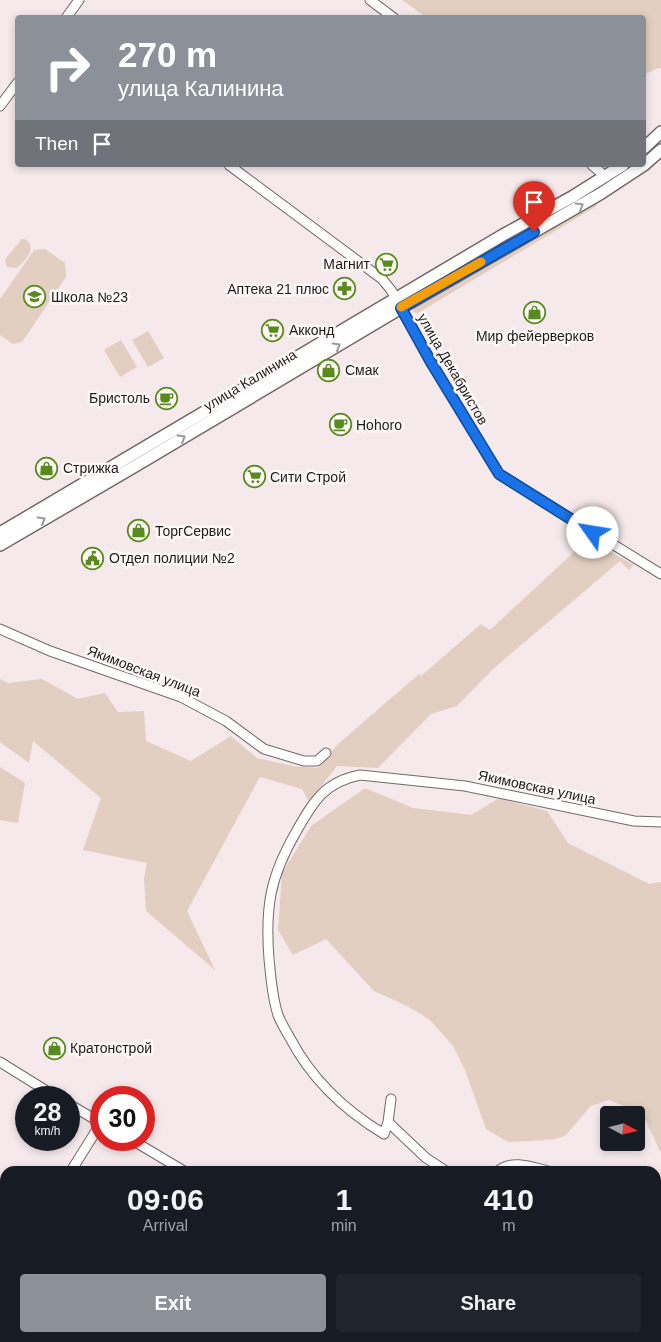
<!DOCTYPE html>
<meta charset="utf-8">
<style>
:root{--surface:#171b24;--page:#20242c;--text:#f1f3f6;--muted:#9ea1a6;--accent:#8c9099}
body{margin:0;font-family:Arial,sans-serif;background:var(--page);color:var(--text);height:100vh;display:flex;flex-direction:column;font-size:19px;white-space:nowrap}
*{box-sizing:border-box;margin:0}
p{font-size:16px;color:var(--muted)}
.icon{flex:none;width:28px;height:28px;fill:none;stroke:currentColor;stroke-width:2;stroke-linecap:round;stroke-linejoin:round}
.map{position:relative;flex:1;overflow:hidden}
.drawer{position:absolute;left:0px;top:1166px;width:661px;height:176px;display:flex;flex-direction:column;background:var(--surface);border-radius:15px 15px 0 0;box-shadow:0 2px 8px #0003}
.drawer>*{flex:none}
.top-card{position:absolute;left:15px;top:15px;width:631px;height:152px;border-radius:5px;box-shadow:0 2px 8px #0003;background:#8c9099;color:#fff;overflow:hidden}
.needle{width:32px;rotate:97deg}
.buttons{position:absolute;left:600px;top:1106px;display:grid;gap:10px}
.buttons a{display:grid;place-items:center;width:45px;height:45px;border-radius:5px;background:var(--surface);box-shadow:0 2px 8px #0003;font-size:25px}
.speed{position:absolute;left:15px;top:1086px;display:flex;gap:10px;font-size:25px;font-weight:700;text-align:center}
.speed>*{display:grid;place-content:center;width:65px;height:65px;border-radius:50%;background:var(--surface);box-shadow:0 2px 8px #0003;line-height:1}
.speed small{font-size:12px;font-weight:400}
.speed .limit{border:8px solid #d22;background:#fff;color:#111}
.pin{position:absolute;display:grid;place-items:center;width:42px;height:42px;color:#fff;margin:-51px -21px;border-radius:50% 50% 50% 0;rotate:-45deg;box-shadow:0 0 5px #0007}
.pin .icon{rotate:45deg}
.me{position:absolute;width:55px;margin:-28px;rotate:302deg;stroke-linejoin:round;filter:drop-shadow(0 0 4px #0008)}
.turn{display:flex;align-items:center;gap:18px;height:105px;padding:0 20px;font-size:22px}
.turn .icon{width:65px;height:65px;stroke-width:2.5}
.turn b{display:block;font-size:35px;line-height:42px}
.then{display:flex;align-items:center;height:48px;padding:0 20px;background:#0003;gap:10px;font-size:19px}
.eta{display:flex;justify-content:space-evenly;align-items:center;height:85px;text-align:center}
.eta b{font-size:30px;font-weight:700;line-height:35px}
.primary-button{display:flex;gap:10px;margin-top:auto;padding:10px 20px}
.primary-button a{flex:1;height:58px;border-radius:5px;background:var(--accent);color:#fff;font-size:20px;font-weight:700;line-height:58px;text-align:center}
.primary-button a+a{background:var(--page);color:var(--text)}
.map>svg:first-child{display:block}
.green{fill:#e3cfc1}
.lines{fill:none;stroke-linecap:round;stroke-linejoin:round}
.minor-casing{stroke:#72686a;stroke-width:11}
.major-casing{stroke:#72686a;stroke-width:14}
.minor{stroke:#fff;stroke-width:9}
.major{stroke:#fff;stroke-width:11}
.rail{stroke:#615a5c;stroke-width:2.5;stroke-dasharray:8 4;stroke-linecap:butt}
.oneway{stroke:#9a9899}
.route-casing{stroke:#114b97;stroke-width:12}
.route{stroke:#1a73e8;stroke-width:9}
.slow{stroke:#f59e0b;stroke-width:9}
.labels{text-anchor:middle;stroke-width:5;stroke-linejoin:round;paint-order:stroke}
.poi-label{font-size:14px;fill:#1f1b1c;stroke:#fff8f9;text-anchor:start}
.street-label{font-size:14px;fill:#1f1b1c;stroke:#fff8f9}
</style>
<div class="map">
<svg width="661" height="1342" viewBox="0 0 661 1342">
<rect width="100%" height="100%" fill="#f5e9eb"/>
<!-- green -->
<path class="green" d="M402 0H661V68C654 68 650 74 644 73V18L426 17Z
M590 203H596L597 206 418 313 413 312 414 308Z
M22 239H25C38 248 25 261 17 268L7 267 5 261 6 258Z
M45 249 65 263 66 277 22 342 13 344 0 335V299L34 250Z
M148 331 164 358 148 367 132 340Z
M121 340 137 367 120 377 104 350Z
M588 539 634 565 629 570 620 561 493 669 457 706 431 714 378 768 337 766 309 802 302 789 260 777 187 911 215 970 146 911 144 878 147 863 83 850 101 798 33 741 29 763 0 742V679L8 683 42 679 78 699 105 693 118 712 144 711 146 741 191 761 231 736 257 758 293 766 318 768 338 744 419 674 421 676 481 624 490 630Z
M0 767 25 783 18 823 0 820Z
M365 788 413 808 471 815 499 798 547 811 568 843 649 884 661 882V1153L642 1113 609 1100 591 1106 565 1136 555 1139 532 1141 508 1142 486 1129 465 1070 453 1046 430 1020 407 1006 374 991 326 939 293 955 278 930 282 873 311 826Z"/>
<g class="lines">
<defs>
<path id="minor" d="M370 0 394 18
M66 18 79 0
M0 106 18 82
M229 165 382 279 391 290 396 299
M592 165 606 177
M401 308 432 364 499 474 661 574
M0 629 50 651 181 697 226 721 264 749 304 761H317L326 753
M0 1062 58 1098
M391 1099 388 1122 384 1134C344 1110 312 1080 290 1038 286 1031 281 1023 278 1015 272 997 271 978 269 959 265 907 270 877 296 832 313 802 324 782 360 775L465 786 634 821 661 822
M69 1104 101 1123
M388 1122 426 1158 446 1171
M132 1140 184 1171
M71 1171 101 1123
M498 1171C512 1159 532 1167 548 1171
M656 1204 661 1205
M0 1286 5 1278
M463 1338 472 1342"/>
<path id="major" d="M644 148 661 132
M644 165 661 150
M0 533 503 235 572 197 623 165
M0 545 137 465 401 308 600 194 644 165"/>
</defs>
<!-- minor casing -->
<use href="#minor" class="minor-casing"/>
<!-- major casing -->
<use href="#major" class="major-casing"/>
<!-- minor -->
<use href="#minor" class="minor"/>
<!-- major -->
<use href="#major" class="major"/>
<!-- rail -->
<path class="rail" d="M110 1342 111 1338"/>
</g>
<!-- one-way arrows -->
<defs><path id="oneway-chevron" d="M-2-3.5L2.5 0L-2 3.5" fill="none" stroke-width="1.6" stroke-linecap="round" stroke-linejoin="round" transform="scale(1.25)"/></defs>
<g class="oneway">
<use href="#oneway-chevron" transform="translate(580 206) rotate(-30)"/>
<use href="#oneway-chevron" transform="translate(337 346) rotate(-31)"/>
<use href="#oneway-chevron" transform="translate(182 438) rotate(-31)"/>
<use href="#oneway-chevron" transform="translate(42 520) rotate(-30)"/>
</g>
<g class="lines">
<defs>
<path id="route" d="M534 232 401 308 432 364 499 474 593 533"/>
</defs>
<!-- route casing -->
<use href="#route" class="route-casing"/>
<!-- route -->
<use href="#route" class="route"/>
<!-- slow -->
<path class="slow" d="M401 307 481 262"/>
</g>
<!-- icons -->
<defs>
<symbol id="supermarket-ring" viewBox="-11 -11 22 22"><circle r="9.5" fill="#fff8f9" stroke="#598a1f" stroke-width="1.5"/><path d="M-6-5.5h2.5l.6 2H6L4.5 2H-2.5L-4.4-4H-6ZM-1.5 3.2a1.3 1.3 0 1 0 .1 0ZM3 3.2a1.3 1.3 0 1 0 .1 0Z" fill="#598a1f"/></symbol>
<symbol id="pharmacy-ring" viewBox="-11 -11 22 22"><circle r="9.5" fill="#fff8f9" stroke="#598a1f" stroke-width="1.5"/><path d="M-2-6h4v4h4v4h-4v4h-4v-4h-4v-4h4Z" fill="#598a1f"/></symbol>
<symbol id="school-ring" viewBox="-11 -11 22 22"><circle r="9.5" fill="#fff8f9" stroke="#598a1f" stroke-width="1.5"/><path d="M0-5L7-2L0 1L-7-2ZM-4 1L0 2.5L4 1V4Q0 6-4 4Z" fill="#598a1f"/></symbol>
<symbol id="shop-ring" viewBox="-11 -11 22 22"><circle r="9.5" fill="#fff8f9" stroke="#598a1f" stroke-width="1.5"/><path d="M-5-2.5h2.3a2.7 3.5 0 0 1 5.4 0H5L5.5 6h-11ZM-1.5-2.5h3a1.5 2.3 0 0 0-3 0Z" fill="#598a1f"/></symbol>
<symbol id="cafe-ring" viewBox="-11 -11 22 22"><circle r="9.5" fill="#fff8f9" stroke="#598a1f" stroke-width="1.5"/><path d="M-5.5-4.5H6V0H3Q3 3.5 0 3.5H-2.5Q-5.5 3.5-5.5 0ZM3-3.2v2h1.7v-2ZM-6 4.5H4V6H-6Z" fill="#598a1f"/></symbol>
<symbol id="civic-ring" viewBox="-11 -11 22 22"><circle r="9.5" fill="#fff8f9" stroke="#598a1f" stroke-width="1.5"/><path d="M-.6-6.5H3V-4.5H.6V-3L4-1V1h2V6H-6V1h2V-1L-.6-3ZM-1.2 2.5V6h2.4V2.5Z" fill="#598a1f"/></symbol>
</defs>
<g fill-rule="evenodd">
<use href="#supermarket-ring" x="374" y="252" width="25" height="25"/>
<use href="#pharmacy-ring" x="332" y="276" width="25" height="25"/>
<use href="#school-ring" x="22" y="284" width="25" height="25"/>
<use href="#shop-ring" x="522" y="300" width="25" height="25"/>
<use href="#supermarket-ring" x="260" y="318" width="25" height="25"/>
<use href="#shop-ring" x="316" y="358" width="25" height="25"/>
<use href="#cafe-ring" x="154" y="386" width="25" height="25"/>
<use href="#cafe-ring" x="328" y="412" width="25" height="25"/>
<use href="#shop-ring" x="34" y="456" width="25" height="25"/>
<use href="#supermarket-ring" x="242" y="464" width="25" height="25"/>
<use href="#shop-ring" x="126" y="518" width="25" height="25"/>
<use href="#civic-ring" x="80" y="546" width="25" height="25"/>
<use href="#shop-ring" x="42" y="1036" width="25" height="25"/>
</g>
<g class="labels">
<!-- poi labels -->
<g class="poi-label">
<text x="370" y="269" text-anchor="end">Магнит</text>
<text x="329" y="294" text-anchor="end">Аптека 21 плюс</text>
<text x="51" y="302">Школа №23</text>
<text x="289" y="335">Акконд</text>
<text x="535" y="341" text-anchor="middle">Мир фейерверков</text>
<text x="345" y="375">Смак</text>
<text x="150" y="403" text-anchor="end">Бристоль</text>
<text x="356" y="430">Hohoro</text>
<text x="63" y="473">Стрижка</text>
<text x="270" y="482">Сити Строй</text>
<text x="155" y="536">ТоргСервис</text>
<text x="109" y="563">Отдел полиции №2</text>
<text x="70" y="1053">Кратонстрой</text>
</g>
<!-- street labels -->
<g class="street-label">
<text transform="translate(453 369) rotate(60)" y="5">улица Декабристов</text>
<text transform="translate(250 380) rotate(-31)" y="5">улица Калинина</text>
<text transform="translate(144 671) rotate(21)" y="5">Якимовская улица</text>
<text transform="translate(537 787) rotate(12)" y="5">Якимовская улица</text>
</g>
</g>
</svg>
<div class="buttons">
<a><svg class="needle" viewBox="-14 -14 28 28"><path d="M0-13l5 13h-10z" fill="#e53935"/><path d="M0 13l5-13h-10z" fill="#9ea1a6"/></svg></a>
</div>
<div class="speed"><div>28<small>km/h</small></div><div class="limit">30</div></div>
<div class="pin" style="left:534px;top:232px;background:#d93025"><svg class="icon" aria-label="arrive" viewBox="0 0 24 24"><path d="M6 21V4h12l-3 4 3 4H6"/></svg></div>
<svg class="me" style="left:593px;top:533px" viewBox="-20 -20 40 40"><circle r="19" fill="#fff"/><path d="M0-13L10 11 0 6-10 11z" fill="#1a73e8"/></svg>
<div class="top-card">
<div class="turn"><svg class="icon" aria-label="right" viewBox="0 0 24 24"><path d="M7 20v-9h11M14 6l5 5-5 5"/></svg><div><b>270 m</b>улица Калинина</div></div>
<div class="then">Then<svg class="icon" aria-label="arrive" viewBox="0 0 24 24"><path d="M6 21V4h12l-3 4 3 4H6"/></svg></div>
</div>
<section class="drawer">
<div class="eta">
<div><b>09:06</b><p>Arrival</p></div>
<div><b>1</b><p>min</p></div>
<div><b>410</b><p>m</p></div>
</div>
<div class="primary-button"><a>Exit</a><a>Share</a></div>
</section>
</div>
